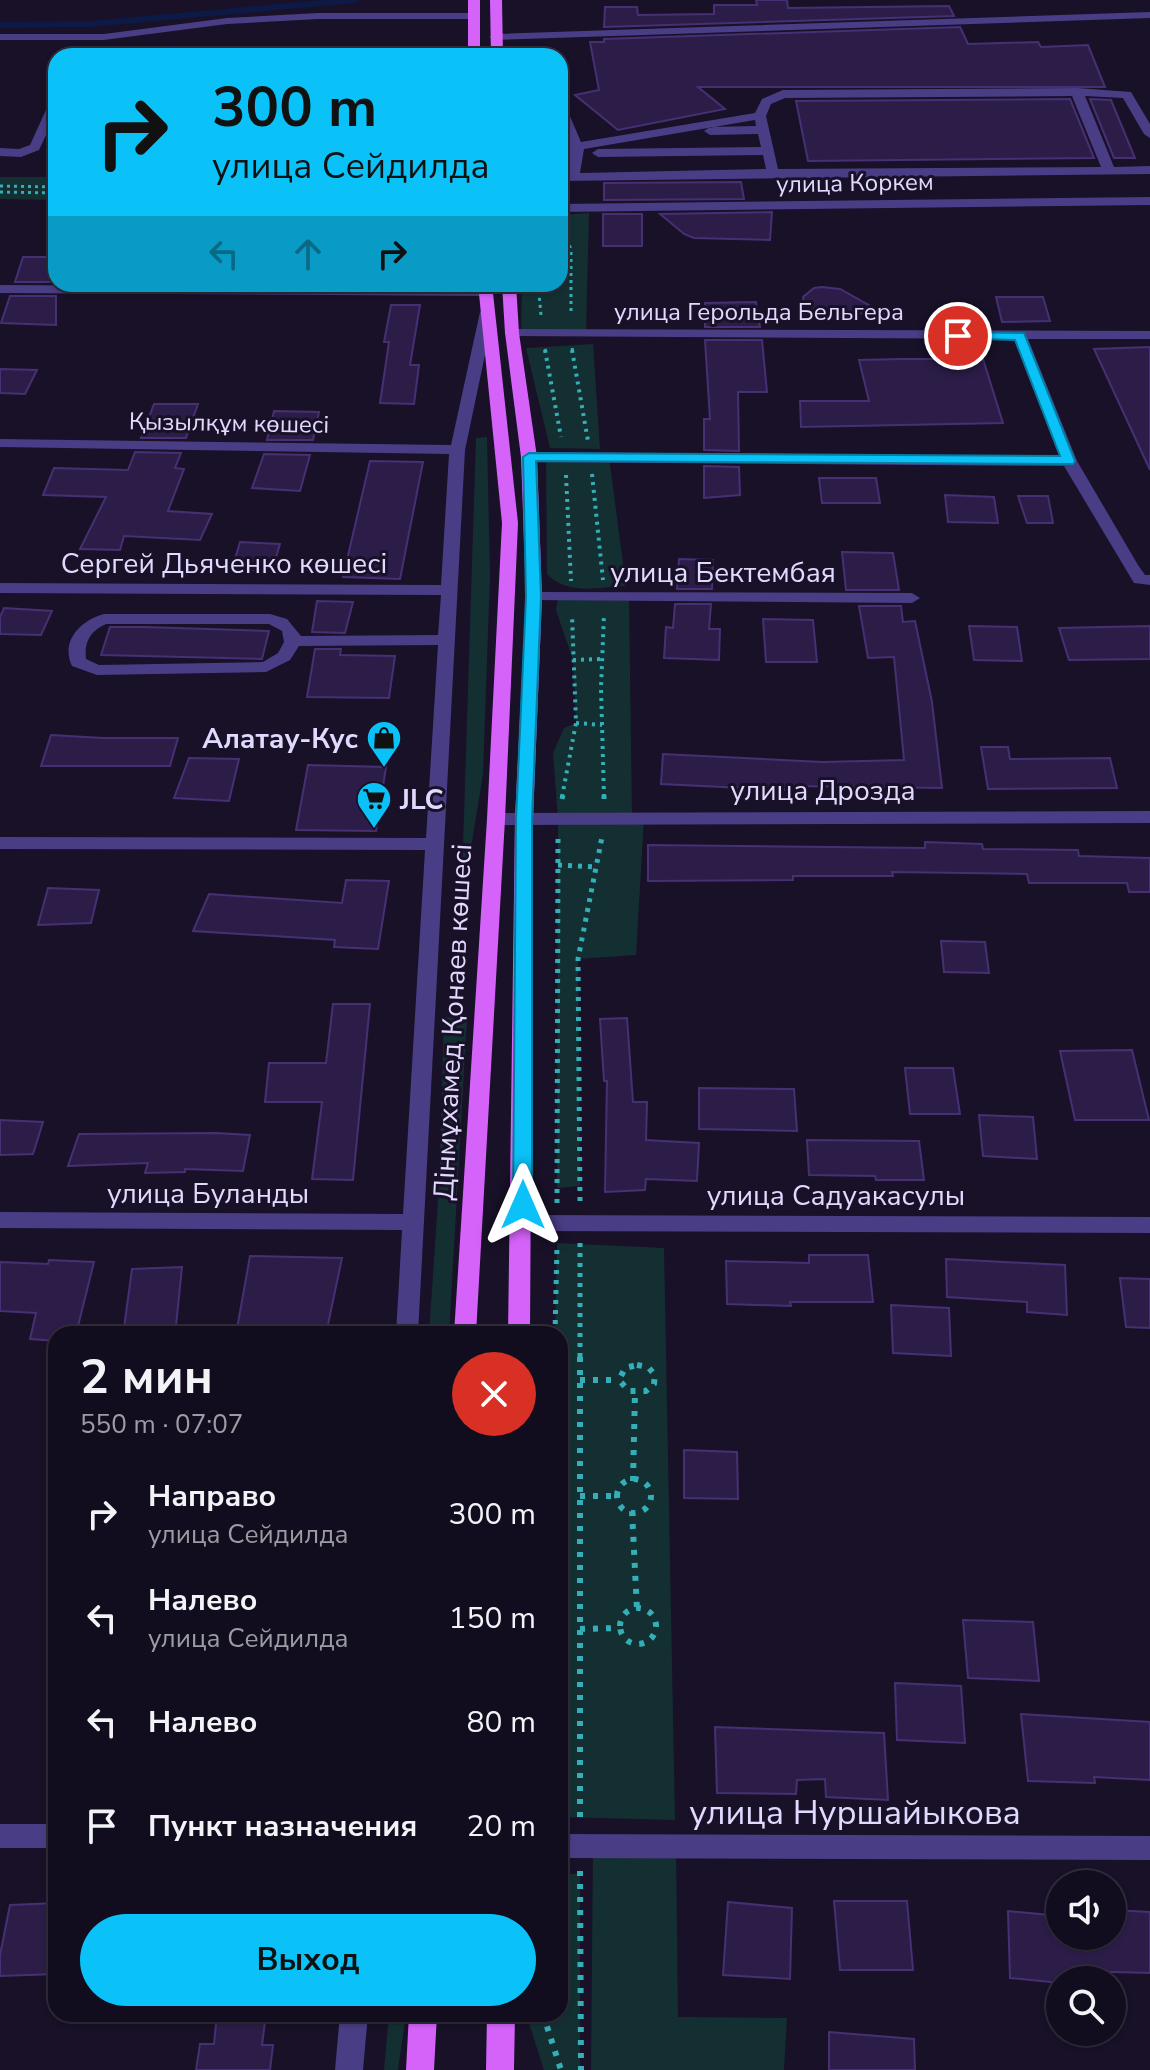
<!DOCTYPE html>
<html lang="ru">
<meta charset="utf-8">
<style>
:root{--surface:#120d1e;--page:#1b1627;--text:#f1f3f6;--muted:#9c9ca4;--line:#312d3c;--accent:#0bc2f8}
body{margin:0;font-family:"Nunito Sans",sans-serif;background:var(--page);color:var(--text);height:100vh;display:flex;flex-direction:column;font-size:30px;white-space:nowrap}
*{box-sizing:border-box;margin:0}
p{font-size:26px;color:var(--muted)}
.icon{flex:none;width:44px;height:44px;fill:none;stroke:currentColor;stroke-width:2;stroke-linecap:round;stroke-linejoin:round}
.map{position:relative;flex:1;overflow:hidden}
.panel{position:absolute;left:48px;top:1326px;width:520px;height:696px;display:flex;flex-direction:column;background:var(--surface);border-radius:24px;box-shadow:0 2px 6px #0004,0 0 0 2px var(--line)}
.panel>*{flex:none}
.guide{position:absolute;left:48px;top:48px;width:520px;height:244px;border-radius:24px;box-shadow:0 2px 6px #0004,0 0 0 2px var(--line);background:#0bc2f8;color:#111;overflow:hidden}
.tools{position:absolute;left:1046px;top:1870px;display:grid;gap:16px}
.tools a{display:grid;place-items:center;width:80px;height:80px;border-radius:50%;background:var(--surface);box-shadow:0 2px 6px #0004,0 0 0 2px var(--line);font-size:40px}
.pin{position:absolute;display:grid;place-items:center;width:68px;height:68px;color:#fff;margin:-34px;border:4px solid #fff;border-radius:50%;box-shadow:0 2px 8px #0007}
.me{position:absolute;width:88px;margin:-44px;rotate:0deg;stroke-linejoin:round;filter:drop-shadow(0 0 6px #0008)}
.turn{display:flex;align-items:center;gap:28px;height:168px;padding:0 32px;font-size:36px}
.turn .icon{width:104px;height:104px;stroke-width:2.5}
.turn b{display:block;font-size:56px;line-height:68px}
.lanes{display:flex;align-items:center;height:76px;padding:0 32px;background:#0003;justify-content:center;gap:40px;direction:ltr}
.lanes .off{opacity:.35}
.round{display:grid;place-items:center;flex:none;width:84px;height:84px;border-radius:42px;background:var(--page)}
.overview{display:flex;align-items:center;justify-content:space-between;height:136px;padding:0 32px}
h1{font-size:48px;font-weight:700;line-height:60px}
.button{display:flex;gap:16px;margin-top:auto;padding:16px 32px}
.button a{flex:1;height:92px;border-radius:48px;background:var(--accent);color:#111;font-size:32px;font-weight:700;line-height:92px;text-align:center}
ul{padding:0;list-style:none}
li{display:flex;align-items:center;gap:24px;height:104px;padding:0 32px}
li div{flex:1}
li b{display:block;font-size:30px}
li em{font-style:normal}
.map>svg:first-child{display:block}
.green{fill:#142f32}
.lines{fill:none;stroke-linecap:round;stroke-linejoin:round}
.stream{stroke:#0c1a45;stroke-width:6}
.building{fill:#2c1d48;stroke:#463073;stroke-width:2}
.path-far3{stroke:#34aeb7;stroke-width:3;stroke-dasharray:3 4;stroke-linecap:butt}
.path-far2{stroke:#34aeb7;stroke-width:4;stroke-dasharray:3 5;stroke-linecap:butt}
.path-far1{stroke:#34aeb7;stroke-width:5;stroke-dasharray:4 6;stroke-linecap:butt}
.path{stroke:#34aeb7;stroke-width:6;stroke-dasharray:5 8;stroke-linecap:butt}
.minor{fill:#493d85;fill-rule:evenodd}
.major{fill:#d563fa;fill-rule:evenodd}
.route{fill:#0bc2f8;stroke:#077ea1;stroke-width:2}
.labels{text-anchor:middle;stroke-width:6;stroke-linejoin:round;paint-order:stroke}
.far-street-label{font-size:24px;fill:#e2d9fe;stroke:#181128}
.street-label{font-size:28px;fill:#e2d9fe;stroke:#181128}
.poi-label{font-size:28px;font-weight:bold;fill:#e2d9fe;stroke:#181128;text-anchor:end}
.near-street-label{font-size:34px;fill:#e2d9fe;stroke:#181128}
</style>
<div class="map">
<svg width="1150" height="2070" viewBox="0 0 1150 2070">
<rect width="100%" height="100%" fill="#181128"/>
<!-- green -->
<path class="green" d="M0 177H56V200L0 199Z
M589 213 586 333H521L522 284H560V215Z
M593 344 600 449 550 448 526 348Z
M487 437 490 575 483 774 461 909 476 438Z
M546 457H609L626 586C598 587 568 596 547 574Z
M558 597 629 598 632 818 644 819 636 955 578 959 580 1186 557 1188 558 819 553 753 564 728 576 723 573 660 556 610Z
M444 1017 467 1018 449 1334H429L439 1186Z
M557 1243 664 1248 675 1820 560 1817V1334H555Z
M593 1846 676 1848 678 2017 787 2018 784 2070H591Z
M560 1874H580V2070H544L526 2014H560Z
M389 2014H406L398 2070H384Z"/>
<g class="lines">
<!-- stream -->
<path class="stream" d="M0 25 91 24 355 0"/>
</g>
<!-- building -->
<path class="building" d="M756 0H787L788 8 949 6 954 16 604 27 605 7H637L638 15 714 14V5H757Z
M960 27 968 44 1038 42 1041 47 1088 45 1105 87H698L725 109 618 130 575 95 599 90 590 42H604V39Z
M1070 99 1094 158 808 161 796 101Z
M1090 99 1111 100 1135 158H1114Z
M741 182 744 199 604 200V183Z
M772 212 770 240 694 238 684 234 660 214Z
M603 214H642V246H603Z
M23 257H56V282H15Z
M822 287 840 289 883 313 806 314 803 297 814 288Z
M10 296H56V325L1 323Z
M996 297H1043L1050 321 1002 322Z
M756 302 760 327H705V303Z
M391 305H420L410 365H419L414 404 380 403 389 342H384Z
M705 340H762L767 392H738L739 451 704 450V419H710Z
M1150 347V470L1094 349Z
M900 359H983L1003 423 801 427 800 401H869L859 360Z
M0 369 37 370 25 394 0 393Z
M154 404H198L186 438H141Z
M274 411 319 412 313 440H267Z
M135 452 181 453 175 468 184 469 168 511 212 514 200 540 124 536 120 550 80 549 106 497 43 495 54 468 128 470Z
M264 454 310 455 300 491 252 488Z
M370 461 423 462 400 579 343 577Z
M704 466 739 467 740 495 704 498Z
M819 478H876L880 503H822Z
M945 495 994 497 998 523 948 522Z
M1018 496H1048L1053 523H1027Z
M240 542 280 544 272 571 232 569Z
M842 552 893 553 899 590H846Z
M679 559 713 560 712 589H677Z
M317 601 353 602 345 633 312 632Z
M675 604H711L709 629H720L719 660 664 658 666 627 673 628Z
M859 606H901L903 622 915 621 932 702 942 788 787 786V790L661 784 663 754 822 762 904 760 894 657 868 658Z
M4 608 52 611 41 635 0 634V617Z
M763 619 813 620 817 662H766Z
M969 626 1017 627 1022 661 974 660Z
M1150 626V659L1069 660 1059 628Z
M110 627H144L269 631 262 659 101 655Z
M315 649H341L340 655 395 656 389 698 307 697Z
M51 735 103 738H178L170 766H41Z
M981 747H1008L1010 759 1110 758 1117 788 988 789Z
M189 758 239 759 229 801 174 798Z
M308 765 386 767 376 831 296 830Z
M925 842 982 844 983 849 1078 850 1079 856 1150 858V892H1129L1127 883H1029L1027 874 892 872 893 876H793V880L648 881V845L925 848Z
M346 880 389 881 378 949 334 947 335 940 193 931 209 894 342 903Z
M48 888 99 890 91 923 38 925Z
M941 941 985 942 989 973 944 972Z
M333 1004H370L353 1180 312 1179 322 1102H265L269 1063H326Z
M627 1018 633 1102H647L646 1140 699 1143 697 1181 646 1179 645 1190 605 1192 607 1081H604L600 1019Z
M1132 1050 1149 1120H1075L1060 1051Z
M905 1068H953L960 1114H910Z
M699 1088 794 1089 797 1131 699 1129Z
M979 1115 1033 1117 1037 1159 983 1156Z
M0 1120 43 1122 33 1154 0 1155Z
M79 1134 216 1133 250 1135 243 1171 185 1169V1172L145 1173 148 1163 68 1166Z
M807 1140 919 1141 924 1180H876L875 1176 809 1175Z
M809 1255H868L873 1302H790L791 1306 727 1304 726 1261 809 1263Z
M250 1256 342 1258 326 1334H236Z
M946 1259 1065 1265 1067 1315 1027 1312V1302L947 1297Z
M49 1260 94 1262 76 1334H56V1341L30 1339 36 1313 0 1311V1262L48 1264Z
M182 1267 176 1326 124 1328 132 1269Z
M1120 1278 1150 1279V1328L1126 1327Z
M891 1305 949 1308 951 1356 893 1353Z
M684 1450 737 1452 738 1499 684 1498Z
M963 1620 1033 1622 1039 1681 968 1678Z
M895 1683 961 1686 965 1743 897 1740Z
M1021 1714 1150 1722V1780L1094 1777 1095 1783 1028 1781Z
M715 1727 884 1733 888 1800 826 1797 825 1779 797 1780 796 1794 717 1793Z
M834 1901H907L913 1970H840Z
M728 1902 792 1908 790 1979 723 1975Z
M56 1903V1974L0 1976V1955L10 1905Z
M1112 1910 1150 1912V1973L1077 1971V1980H1060V1983L1010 1978 1008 1911 1060 1916V1936H1112Z
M217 2014H266L262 2045H273L270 2070H196L200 2044H214Z
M829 2032 914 2039 915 2070H829Z"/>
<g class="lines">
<!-- path-far3 -->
<path class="path-far3" d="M0 186 56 187
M0 192 56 193
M561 226 571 249V314
M538 284 541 315
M572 348 573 352
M545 349 546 352"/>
<!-- path-far2 -->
<path class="path-far2" d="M545 350 561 437
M572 350 588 441
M592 474 603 580
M566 475 571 581
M573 660 602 659
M576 723 602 725
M562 797 576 723 572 615
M604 797 601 688 604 614"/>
<!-- path-far1 -->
<path class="path-far1" d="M604 795V800
M562 799 563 795
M558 865 597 867
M580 1201 578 959 602 837
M557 1203 558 837
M580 1243V1359
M555 1334 557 1245"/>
<!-- path -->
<path class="path" d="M580 1357V1821
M637 1365 648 1367 655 1375 654 1384 646 1391H629L619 1380 625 1368Z
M580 1380H619
M617 1496a17 17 0 1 1 34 0a17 17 0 1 1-34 0Z
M633 1481 635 1393
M580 1496H615
M632 1511 637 1610
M620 1626a18 18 0 1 1 36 0a18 18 0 1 1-36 0Z
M580 1629 618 1628
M580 1871 581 2070
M543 2014 561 2070"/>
<!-- minor -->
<path class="minor" d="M1150 12V18L495 40 489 37 495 34Z
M318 13H474L480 16 474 19H318L227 24 104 40H0V34H104L227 18Z
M1077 88 1131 92 1150 124V138L1144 134 1123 98 1085 96 1114 167 1150 166V174L560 181V173H567C575 140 560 134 560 103L566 107 581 142 755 113 762 99 783 90ZM1072 96 1101 167 778 169 766 116 771 104 785 98ZM755 120 756 126 710 127 704 131 710 135 758 134 761 147 598 149 592 153 598 157 763 155 766 169 580 173 584 149Z
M56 97V114L39 150 21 157 0 156V148L19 149 30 145 50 101Z
M1150 197V205L560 212V204Z
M0 285 486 288 493 292 486 296 0 293Z
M487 308 494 312 465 450 418 1334H396L402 1230 0 1228V1212L403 1214 425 850 0 849V837L426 838 438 645 299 646 290 660 266 672 97 675 72 666C60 641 81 620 104 614H270L287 619 301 636 438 635 441 595 0 593V583L441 585 449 454 0 447V439L451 445 480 312ZM106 624H269L282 631 284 642 278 653 263 662 99 665 86 659C84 642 90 631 106 624Z
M512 329 1150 331V339H1028L1077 461 1138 565 1145 575H1150V585L1134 583 1064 466 529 462 521 457 529 452 1060 456 1014 339 507 336V330Z
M534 592 912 593 920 598 912 603 528 600V594Z
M1150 811V823L496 825 487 819 496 813Z
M522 1215 1150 1217V1233L522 1231 514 1229 511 1223 514 1217Z
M0 1824H56V1848H0Z
M560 1834 1150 1836V1860L560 1858Z
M340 2014H368L363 2070H335Z"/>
<!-- major -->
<path class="major" d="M468 0H480V56H468Z
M490 0H502L503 56H491Z
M478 284H492L518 523 505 819 476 1334H454L487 819 502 523Z
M502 284H516L519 333 537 457 542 597 533 819 530 1334H508L515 819 526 597 521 457 505 333Z
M409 2014H437L434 2070H406Z
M487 2014H515L514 2070H486Z"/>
</g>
<!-- route -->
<path class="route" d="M958 332 1024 333 1075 461 1073 464 536 461 541 597 532 819V1205L523 1212 516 1210 513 1205 516 819 526 597 523 457 529 453 1060 456 1015 340 953 338 952 336Z"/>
<!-- icons -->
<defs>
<symbol id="shop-pin" viewBox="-11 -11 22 30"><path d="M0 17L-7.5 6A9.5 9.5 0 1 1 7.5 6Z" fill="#0bc2f8" stroke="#181128"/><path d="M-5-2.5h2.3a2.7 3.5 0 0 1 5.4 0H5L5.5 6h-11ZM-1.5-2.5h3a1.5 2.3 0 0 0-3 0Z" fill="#111"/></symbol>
<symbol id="supermarket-pin" viewBox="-11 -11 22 30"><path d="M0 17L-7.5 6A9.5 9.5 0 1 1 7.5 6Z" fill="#0bc2f8" stroke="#181128"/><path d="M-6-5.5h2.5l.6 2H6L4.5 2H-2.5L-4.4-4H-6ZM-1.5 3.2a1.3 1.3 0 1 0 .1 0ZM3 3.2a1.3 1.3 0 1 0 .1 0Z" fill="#111"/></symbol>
</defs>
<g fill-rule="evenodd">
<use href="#shop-pin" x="364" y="718" width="40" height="54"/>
<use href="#supermarket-pin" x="354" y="779" width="40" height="54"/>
</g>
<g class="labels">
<!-- far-street labels -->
<g class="far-street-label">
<text transform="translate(855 183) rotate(-1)" y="8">улица Коркем</text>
<text x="759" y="320">улица Герольда Бельгера</text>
<text transform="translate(229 423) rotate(1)" y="8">Қызылқұм көшесі</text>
</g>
<!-- street labels -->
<g class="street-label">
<text x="224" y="573">Сергей Дьяченко көшесі</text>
<text x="723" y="582">улица Бектембая</text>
<text x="823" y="800">улица Дрозда</text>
<text transform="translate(452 1022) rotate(-87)" y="10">Дінмұхамед Қонаев көшесі</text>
<text x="208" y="1203">улица Буланды</text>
<text x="836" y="1205">улица Садуакасулы</text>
</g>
<!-- poi labels -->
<g class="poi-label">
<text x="358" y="748">Алатау-Кус</text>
<text x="400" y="809" text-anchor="start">JLC</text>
</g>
<!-- near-street labels -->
<g class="near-street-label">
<text x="855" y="1824">улица Нуршайыкова</text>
</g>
</g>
</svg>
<div class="tools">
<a><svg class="icon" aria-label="sound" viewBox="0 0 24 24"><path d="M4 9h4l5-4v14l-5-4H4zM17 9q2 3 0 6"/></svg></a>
<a><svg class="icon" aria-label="search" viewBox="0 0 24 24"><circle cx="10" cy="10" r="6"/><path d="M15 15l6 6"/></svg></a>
</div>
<div class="pin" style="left:958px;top:336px;background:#d93025"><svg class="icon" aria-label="arrive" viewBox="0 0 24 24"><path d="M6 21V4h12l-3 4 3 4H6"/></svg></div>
<svg class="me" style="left:523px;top:1205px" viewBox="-20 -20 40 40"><path d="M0-17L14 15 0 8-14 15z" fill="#0bc2f8" stroke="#fff" stroke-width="4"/></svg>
<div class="guide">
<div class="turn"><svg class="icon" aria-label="right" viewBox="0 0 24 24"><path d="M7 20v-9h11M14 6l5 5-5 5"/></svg><div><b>300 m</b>улица Сейдилда</div></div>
<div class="lanes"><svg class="icon off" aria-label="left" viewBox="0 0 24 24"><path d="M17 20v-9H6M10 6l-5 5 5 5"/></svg><svg class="icon off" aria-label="ahead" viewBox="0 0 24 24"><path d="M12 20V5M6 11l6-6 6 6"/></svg><svg class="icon" aria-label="right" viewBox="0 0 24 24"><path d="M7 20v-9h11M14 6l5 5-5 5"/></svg></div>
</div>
<section class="panel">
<div class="overview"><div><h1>2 мин</h1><p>550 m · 07:07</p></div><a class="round" style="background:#d93025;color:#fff"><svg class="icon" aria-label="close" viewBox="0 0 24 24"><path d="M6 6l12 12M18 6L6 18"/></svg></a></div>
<ul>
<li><svg class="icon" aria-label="right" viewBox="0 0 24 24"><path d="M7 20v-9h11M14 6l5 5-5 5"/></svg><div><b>Направо</b><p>улица Сейдилда</p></div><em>300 m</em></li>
<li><svg class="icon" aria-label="left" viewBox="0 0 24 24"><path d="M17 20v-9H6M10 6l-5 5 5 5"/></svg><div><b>Налево</b><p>улица Сейдилда</p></div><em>150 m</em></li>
<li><svg class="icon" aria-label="left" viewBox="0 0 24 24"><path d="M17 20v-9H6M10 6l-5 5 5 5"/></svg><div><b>Налево</b></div><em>80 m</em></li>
<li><svg class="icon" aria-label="arrive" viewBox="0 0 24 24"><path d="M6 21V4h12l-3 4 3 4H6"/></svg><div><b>Пункт назначения</b></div><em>20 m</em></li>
</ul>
<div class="button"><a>Выход</a></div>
</section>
</div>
